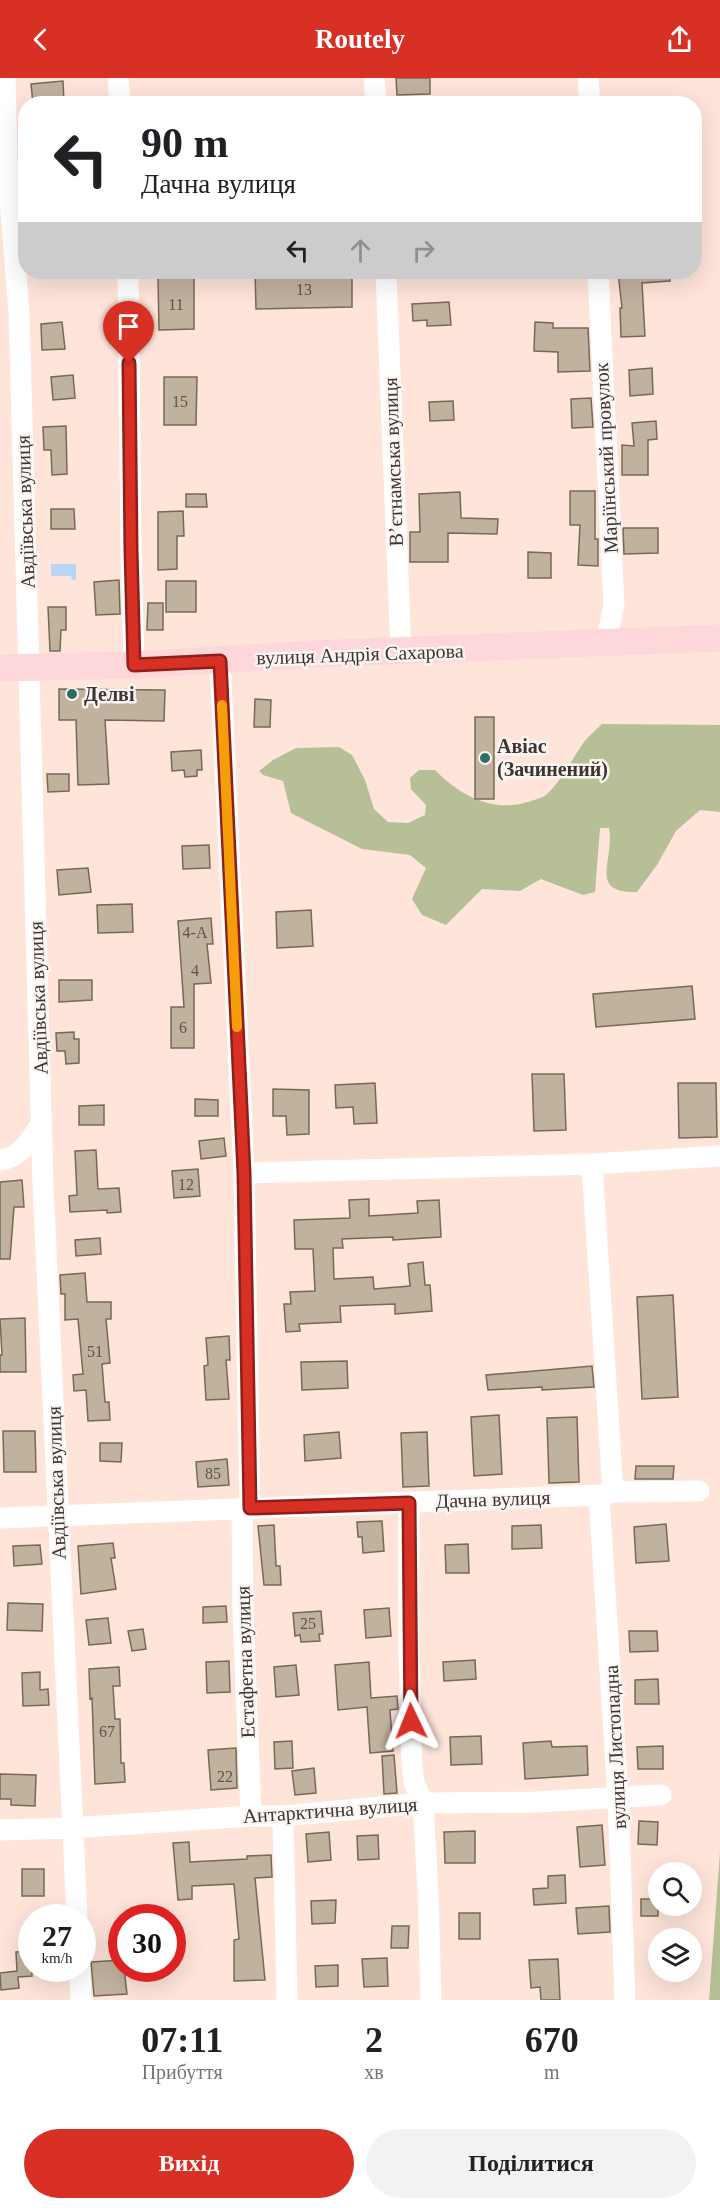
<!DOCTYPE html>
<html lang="uk">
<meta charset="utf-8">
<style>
:root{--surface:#fff;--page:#f2f2f2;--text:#202124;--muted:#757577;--accent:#d93025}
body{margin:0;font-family:"Times New Roman",serif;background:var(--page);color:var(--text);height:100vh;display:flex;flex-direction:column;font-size:22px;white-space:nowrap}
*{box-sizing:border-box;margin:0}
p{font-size:20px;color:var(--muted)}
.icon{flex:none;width:33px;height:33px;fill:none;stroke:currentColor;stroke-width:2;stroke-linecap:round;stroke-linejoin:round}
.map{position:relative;height:1922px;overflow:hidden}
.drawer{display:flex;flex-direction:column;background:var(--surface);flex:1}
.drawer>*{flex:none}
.top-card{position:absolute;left:18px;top:18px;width:684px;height:183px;border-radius:24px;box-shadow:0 6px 24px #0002;background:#fff;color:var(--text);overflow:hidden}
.buttons{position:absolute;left:648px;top:1784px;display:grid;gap:12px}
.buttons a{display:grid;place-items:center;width:54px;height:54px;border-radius:50%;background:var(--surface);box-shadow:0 6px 24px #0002;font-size:30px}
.speed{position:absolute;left:18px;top:1826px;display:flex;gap:12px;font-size:30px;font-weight:700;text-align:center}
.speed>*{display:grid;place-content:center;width:78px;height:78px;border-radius:50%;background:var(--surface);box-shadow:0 6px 24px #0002;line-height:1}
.speed small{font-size:15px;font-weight:400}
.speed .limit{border:9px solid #d22;background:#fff;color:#111}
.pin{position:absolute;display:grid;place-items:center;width:51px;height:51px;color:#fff;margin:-62px -26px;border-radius:50% 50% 50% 0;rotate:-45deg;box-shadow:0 0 6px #0007}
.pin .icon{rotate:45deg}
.me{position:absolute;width:66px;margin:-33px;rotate:358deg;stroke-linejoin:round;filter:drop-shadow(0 0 4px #0008)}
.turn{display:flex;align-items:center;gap:21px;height:126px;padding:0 24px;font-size:27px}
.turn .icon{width:78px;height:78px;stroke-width:2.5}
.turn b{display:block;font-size:42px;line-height:51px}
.lanes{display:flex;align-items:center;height:57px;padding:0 24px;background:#0003;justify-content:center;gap:30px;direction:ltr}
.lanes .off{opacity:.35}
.eta{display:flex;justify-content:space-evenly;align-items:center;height:102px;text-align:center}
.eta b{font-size:36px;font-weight:700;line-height:42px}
.button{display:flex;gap:12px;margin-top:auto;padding:12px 24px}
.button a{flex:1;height:69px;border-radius:36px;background:var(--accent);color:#fff;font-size:24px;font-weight:700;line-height:69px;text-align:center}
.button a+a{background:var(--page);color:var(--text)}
header{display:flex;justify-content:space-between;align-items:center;height:78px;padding:0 24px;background:var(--accent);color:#fff;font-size:27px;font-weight:700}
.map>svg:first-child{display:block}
.green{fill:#b6bf96}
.water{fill:#b9d6f7}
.building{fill:#c1b29e;stroke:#776957;stroke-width:1.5}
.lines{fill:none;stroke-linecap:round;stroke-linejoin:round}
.minor{stroke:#fff;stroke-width:21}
.major{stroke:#fdd7da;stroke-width:27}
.route-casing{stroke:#8d1f18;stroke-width:15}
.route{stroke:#d93025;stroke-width:10}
.slow{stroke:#f59e0b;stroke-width:10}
.poi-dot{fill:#2a6f62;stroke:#fbf6f4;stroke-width:2}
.labels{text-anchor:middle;stroke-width:5;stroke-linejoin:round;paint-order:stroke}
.number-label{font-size:16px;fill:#5f544c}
.street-label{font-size:20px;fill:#3e3430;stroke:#fbf6f4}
.poi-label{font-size:20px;font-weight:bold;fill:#3e3430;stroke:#fbf6f4;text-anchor:start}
</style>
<header><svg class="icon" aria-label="back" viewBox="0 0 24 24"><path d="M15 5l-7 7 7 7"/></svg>Routely<svg class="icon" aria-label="share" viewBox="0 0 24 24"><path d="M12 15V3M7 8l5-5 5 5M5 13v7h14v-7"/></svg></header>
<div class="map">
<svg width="720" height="1922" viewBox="0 0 720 1922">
<rect width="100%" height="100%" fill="#fee4d9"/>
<!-- green -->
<path class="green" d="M602 646 720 647V734L700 732 676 753 657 787 637 814C587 815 615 782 609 750H600L595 814 583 817 541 801 520 813 482 811 446 847 422 837 412 821 426 790 410 777 362 771 291 735 283 703 263 697 259 693 273 682 296 670 339 669 352 677 365 702 374 731 388 744 408 745 425 737 426 727 411 711 410 700 419 692H435C460 718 495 736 531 723 536 721 543 720 547 716 561 703 570 685 580 670 585 661 594 654 602 646Z
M720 1774V1922H709Z"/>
<!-- water -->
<path class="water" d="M51 486H76V502H72L71 498H51Z"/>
<!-- building -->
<path class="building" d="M396 0H430V16L397 17Z
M63 3 64 25 33 26 31 6Z
M255 194H352V229L256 231Z
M618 194H669L670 203 642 205 645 258 621 259 620 230H622Z
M158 200H194V251L159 252Z
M449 224 451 247 427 248V242L413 243 412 226Z
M62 244 65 271 42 272 41 246Z
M535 244 553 245V250H588L590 293 558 294V274L534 273Z
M652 290 653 316 630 318 629 292Z
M73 297 75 320 53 322 51 299Z
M164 299H197L196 347H164Z
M591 320 593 349 572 350 571 321Z
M453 323 454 342 430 343 429 324Z
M656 343 657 361 648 362V397H622V367L634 368 632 345Z
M66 348 67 396 52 397 51 372H44L43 349Z
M570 413H595V461H598V488L578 487 580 447H570Z
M460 414 461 440 498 441 497 456 448 455V484H410V454H420L419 416Z
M186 416H206L207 429H186Z
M51 431H74L75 451H51Z
M183 433 184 458H177V491L158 492V434Z
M623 450H658V475L624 476Z
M528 474 551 475V500H528Z
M119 502 120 536 96 537 94 504Z
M166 503H196V534H166Z
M148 525H163V552H147Z
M48 529H66V552H61L60 573H50Z
M59 611 165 612 164 643 105 642 109 706 78 707 76 642H59Z
M255 621 271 622 270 649H254Z
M475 639H494V721H475Z
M201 672 202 692H197V698L185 699 184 692 172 693 171 674Z
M47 696H69V713L48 714Z
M209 767 210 790 183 791 182 768Z
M88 790 91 814 59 817 57 792Z
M132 826 133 854 98 855 97 827Z
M311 832 313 868 277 870 276 834Z
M211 840 213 866H207L211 905 194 906V970H171V929H184L178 843Z
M59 902H92V922L59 924Z
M692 908 695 941 596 949 593 916Z
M74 954V961H79V985L66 986 65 973H57L56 955Z
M532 996H564L566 1052 534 1053Z
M375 1005 377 1045 354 1046 353 1029 336 1030 335 1007Z
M678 1005H716L717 1059 679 1060Z
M273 1011 309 1012V1056L287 1057 286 1038H273Z
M195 1021 218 1022V1038H195Z
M104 1027V1047H79V1028Z
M224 1060 226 1078 201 1081 199 1063Z
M96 1072 98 1111 119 1110 121 1134 107 1135V1132L70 1134 69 1118 77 1117 75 1073Z
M198 1091 200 1118 174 1120 172 1093Z
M22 1102 24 1129H14L10 1181H0V1104Z
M369 1121V1138L418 1135 417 1123 439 1122 441 1159 393 1162V1159L342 1161 343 1170H333L334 1201 373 1199 374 1211 410 1208 408 1186 423 1184 425 1207H430L432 1233 395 1236V1226L340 1228 341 1244 299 1246 300 1253 286 1254 284 1226H291L290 1214 315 1213 313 1171H295L294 1142 350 1140 349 1122Z
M100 1160 101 1176 76 1178 75 1162Z
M85 1195 87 1224H111V1241H106L110 1285 102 1286 105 1324H109L110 1342 88 1343 86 1312 74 1313 73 1297 83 1296 78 1241 65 1242V1216H61L60 1197Z
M673 1217 678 1319 642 1321 637 1219Z
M25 1240 26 1294H0V1277H2L0 1241Z
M229 1258 230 1282H226L229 1321 206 1322 204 1288 208 1287 206 1260Z
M347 1283 348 1310 302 1312 301 1284Z
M592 1288 594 1309 542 1312V1309L488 1312 486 1297Z
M499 1337 502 1396 474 1398 471 1339Z
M577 1339 579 1404 549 1405 547 1340Z
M3 1353H35L36 1394H4Z
M339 1354 341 1380 305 1383 304 1357Z
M427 1354 429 1408 403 1409 401 1355Z
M100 1365H122L121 1384 100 1383Z
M227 1381 229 1407 198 1409 196 1384Z
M636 1388H674L673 1401H635Z
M382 1443 384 1473 363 1475 362 1459H358L357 1444Z
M666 1446 669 1483 636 1485 634 1449Z
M274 1447 276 1488H280L281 1507H264L258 1448Z
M541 1447 542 1470 512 1471V1448Z
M113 1465 115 1480H111L116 1511 81 1516 78 1468Z
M468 1466 469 1495H446L445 1467Z
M40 1467 42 1486 14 1488 13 1468Z
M8 1525 43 1526 42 1553 7 1552Z
M226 1528 227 1544 203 1545V1529Z
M389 1530 391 1558 366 1560 364 1532Z
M321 1533 323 1556H319L320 1563 301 1564 300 1557 295 1558 293 1535Z
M108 1540 111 1565 89 1567 86 1542Z
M143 1551 146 1571 132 1573 128 1553Z
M629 1553H657L658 1573 630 1574Z
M475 1582 476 1601 444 1603 443 1584Z
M229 1583 230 1614 207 1615 206 1584Z
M369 1584 371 1620 397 1618 398 1631 390 1632 393 1673 370 1675 367 1629 338 1632 335 1587Z
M296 1587 299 1617 276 1619 274 1589Z
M119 1589 120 1608H113L115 1641H120L121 1685H124L125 1704 95 1706 92 1620 90 1621 89 1591Z
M40 1594V1612L48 1611 49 1627 23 1628 22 1595Z
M658 1601 659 1626H635V1602Z
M481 1658 482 1686 451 1687 450 1659Z
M292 1663 293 1690 275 1691 274 1664Z
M551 1663 552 1669 587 1668 588 1697 525 1701 523 1665Z
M663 1668V1691H638L637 1669Z
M236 1670 237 1710 211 1712 208 1672Z
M394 1677 397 1715 384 1716 382 1678Z
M314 1690 316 1715 295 1717 292 1693Z
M0 1696 36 1697 35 1728 11 1727V1721H0Z
M639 1743 658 1744 657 1767 638 1766Z
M602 1747 605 1787 580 1789 577 1749Z
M475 1753V1785H445L444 1754Z
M329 1754 331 1782 308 1784 306 1756Z
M378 1757 379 1781 358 1782 357 1758Z
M189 1764 190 1784 247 1781V1778L271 1777 272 1799 255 1800 265 1902 234 1903V1862L239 1861 234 1806 192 1808V1821L178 1822 173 1765Z
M22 1791H44V1818H22Z
M565 1797 566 1825 534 1827 533 1811 548 1810V1798Z
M641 1821H658V1838H641Z
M336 1822 335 1845 312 1846 311 1823Z
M609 1828 610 1854 578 1856 576 1830Z
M459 1835H480V1861H459Z
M392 1848H409L408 1870H391Z
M32 1873V1898L18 1899 19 1910 1 1912 0 1895 17 1893 16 1874Z
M387 1880 388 1908 364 1909 362 1881Z
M558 1881 560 1922H541L540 1909 531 1910 529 1882Z
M122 1882V1890H124L127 1916 94 1918 91 1884Z
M338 1887V1908L316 1909 315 1888Z"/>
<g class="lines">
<!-- minor -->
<path class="minor" d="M5 0 7 84 19 234 43 1107 77 1839
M118 0 120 26
M374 0 376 26
M588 0 590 26
M128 194 131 472 134 587
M386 194 401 574
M598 194 614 527 606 566
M220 583 244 1095 250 1430
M0 1082C20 1080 31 1062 41 1046
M592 1086 613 1414
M244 1095 592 1086 720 1078
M599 1417 618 1719 625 1922
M409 1425V1574L412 1688 414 1705 423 1725 428 1814 431 1922
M242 1430 243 1534 251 1738
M0 1440 599 1417 613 1414 699 1413
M283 1738 287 1922
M0 1752 72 1750 251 1738H283L423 1725 536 1724 661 1717
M80 1890 81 1922"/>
<!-- major -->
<path class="major" d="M0 590 134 587 314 576 720 560"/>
</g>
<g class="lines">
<defs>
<path id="route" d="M129 285 131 472 134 587 220 583 244 1095 250 1430 409 1425 411 1643"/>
</defs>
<!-- route casing -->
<use href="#route" class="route-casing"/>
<!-- route -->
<use href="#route" class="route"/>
<!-- slow -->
<path class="slow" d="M222 627 237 949"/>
</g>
<!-- markers -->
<g class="poi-dot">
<circle cx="72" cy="616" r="6"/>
<circle cx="485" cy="680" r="6"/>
</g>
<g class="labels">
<!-- number labels -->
<g class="number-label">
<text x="304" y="217">13</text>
<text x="176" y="232">11</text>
<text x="180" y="329">15</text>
<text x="195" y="860">4-А</text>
<text x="195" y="898">4</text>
<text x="183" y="955">6</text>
<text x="186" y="1112">12</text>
<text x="95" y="1279">51</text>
<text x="213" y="1401">85</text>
<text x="308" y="1551">25</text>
<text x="107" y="1659">67</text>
<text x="225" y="1704">22</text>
</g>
<!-- street labels -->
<g class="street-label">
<text transform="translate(606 380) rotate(-93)" y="7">Маріїнський провулок</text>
<text transform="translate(393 384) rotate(-92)" y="7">Вʼєтнамська вулиця</text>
<text transform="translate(25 434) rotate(-92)" y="7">Авдіївська вулиця</text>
<text transform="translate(360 576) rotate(-2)" y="7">вулиця Андрія Сахарова</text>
<text transform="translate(38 920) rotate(-92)" y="7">Авдіївська вулиця</text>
<text transform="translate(56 1405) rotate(-92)" y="7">Авдіївська вулиця</text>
<text transform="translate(493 1421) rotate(-2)" y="7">Дачна вулиця</text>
<text transform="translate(245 1584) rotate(-92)" y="7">Естафетна вулиця</text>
<text transform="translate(615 1669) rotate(-93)" y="7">вулиця Листопадна</text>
<text transform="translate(330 1732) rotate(-4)" y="7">Антарктична вулиця</text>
</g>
<!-- poi labels -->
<g class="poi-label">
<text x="84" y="623">Делві</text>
<text x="497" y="675">Авіас<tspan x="497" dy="23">(Зачинений)</tspan></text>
</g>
</g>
</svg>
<div class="buttons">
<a><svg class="icon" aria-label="search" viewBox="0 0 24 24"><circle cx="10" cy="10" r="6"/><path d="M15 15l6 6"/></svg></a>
<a><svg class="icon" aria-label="layers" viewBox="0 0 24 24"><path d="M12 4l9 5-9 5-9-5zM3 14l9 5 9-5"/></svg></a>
</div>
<div class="speed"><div>27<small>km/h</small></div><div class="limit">30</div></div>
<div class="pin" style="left:129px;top:285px;background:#d93025"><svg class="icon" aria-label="arrive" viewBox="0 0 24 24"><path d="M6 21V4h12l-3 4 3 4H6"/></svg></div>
<svg class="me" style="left:411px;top:1643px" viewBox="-20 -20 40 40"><path d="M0-17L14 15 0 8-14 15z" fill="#d93025" stroke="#fff" stroke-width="4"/></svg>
<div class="top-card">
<div class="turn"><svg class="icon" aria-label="left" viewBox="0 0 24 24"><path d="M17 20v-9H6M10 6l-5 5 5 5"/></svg><div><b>90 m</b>Дачна вулиця</div></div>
<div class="lanes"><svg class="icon" aria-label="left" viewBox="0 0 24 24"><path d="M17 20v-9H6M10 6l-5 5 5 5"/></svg><svg class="icon off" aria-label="ahead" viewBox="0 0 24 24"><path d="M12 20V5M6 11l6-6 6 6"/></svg><svg class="icon off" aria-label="right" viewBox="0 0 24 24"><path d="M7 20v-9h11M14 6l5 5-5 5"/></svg></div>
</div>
</div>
<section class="drawer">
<div class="eta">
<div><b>07:11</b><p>Прибуття</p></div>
<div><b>2</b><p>хв</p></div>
<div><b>670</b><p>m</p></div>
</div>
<div class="button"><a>Вихід</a><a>Поділитися</a></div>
</section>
